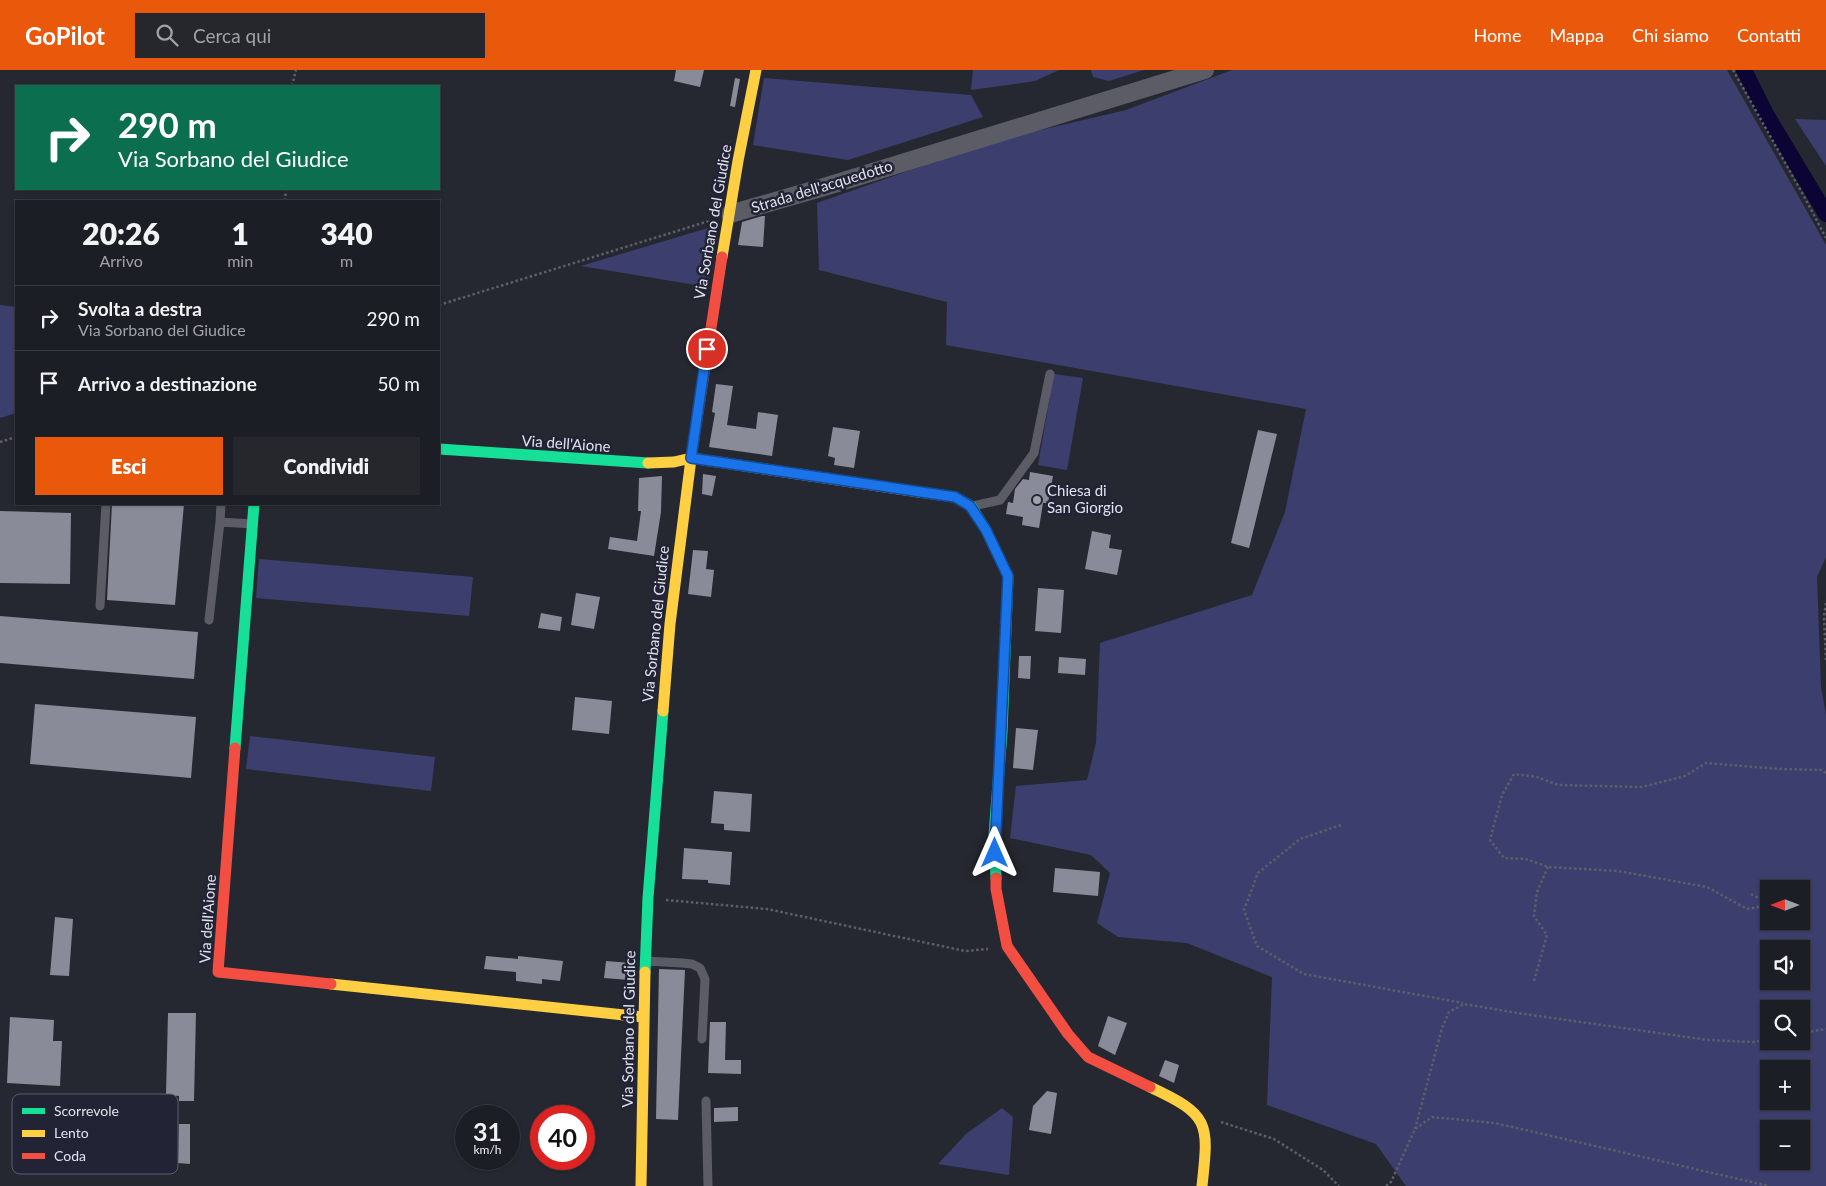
<!DOCTYPE html>
<html lang="it">
<meta charset="utf-8">
<style>
:root{--surface:#1c1e25;--page:#25272d;--text:#f1f3f6;--muted:#a0a2a7;--line:#3a3c42;--accent:#ea580c}
body{margin:0;font-family:Lato,sans-serif;background:var(--page);color:var(--text);height:100vh;display:flex;flex-direction:column;font-size:19px;white-space:nowrap}
*{box-sizing:border-box;margin:0}
p{font-size:16px;color:var(--muted)}
.icon{flex:none;width:28px;height:28px;fill:none;stroke:currentColor;stroke-width:2;stroke-linecap:round;stroke-linejoin:round}
.map{position:relative;flex:1;overflow:hidden}
.details{position:absolute;left:15px;top:130px;width:425px;height:305px;display:flex;flex-direction:column;background:var(--surface);border-radius:0px;box-shadow:0 1px 4px #0004,0 0 0 1px var(--line)}
.details>*{flex:none}
.guide{position:absolute;left:15px;top:15px;width:425px;height:105px;border-radius:0px;box-shadow:0 1px 4px #0004,0 0 0 1px var(--line);background:#0b6e4f;color:#fff;overflow:hidden}
.needle{width:32px;rotate:270deg}
.buttons{position:absolute;left:1760px;top:810px;display:grid;gap:10px}
.buttons a{display:grid;place-items:center;width:50px;height:50px;border-radius:0px;background:var(--surface);box-shadow:0 1px 4px #0004,0 0 0 1px var(--line);font-size:25px}
.speed{position:absolute;left:455px;top:1035px;display:flex;gap:10px;font-size:25px;font-weight:700;text-align:center}
.speed>*{display:grid;place-content:center;width:65px;height:65px;border-radius:50%;background:var(--surface);box-shadow:0 1px 4px #0004,0 0 0 1px var(--line);line-height:1}
.speed small{font-size:12px;font-weight:400}
.speed .limit{border:8px solid #d22;background:#fff;color:#111}
.pin{position:absolute;display:grid;place-items:center;width:42px;height:42px;color:#fff;margin:-21px;border:2px solid #fff;border-radius:50%;box-shadow:0 1px 5px #0007}
.me{position:absolute;width:55px;margin:-28px;rotate:0deg;stroke-linejoin:round;filter:drop-shadow(0 0 4px #0008)}
.turn{display:flex;align-items:center;gap:18px;height:105px;padding:0 20px;font-size:22px}
.turn .icon{width:65px;height:65px;stroke-width:2.5}
.turn b{display:block;font-size:35px;line-height:42px}
.eta{display:flex;justify-content:space-evenly;align-items:center;height:85px;text-align:center}
.eta b{font-size:30px;font-weight:800;line-height:35px}
.primary-button{display:flex;gap:10px;margin-top:auto;padding:10px 20px}
.primary-button a{flex:1;height:58px;border-radius:0px;background:var(--accent);color:#fff;font-size:20px;font-weight:800;line-height:58px;text-align:center}
.primary-button a+a{background:var(--page);color:var(--text)}
ul{padding:0;list-style:none}
li{display:flex;align-items:center;gap:15px;height:65px;padding:0 20px;border-top:1px solid var(--line)}
li div{flex:1}
li b{display:block;font-size:19px}
li em{font-style:normal}
header{display:flex;align-items:center;gap:30px;box-sizing:border-box;height:70px;padding:0 25px;background:var(--accent);color:#fff}
header strong{font-size:24px}
nav{display:flex;gap:28px;margin-inline-start:auto;font-size:18px}
.search{width:350px;height:45px;background:var(--page);display:flex;align-items:center;gap:12px;box-sizing:border-box;padding:0 18px;border-radius:0px;color:var(--muted);font-size:19px}
.map>svg:first-child{display:block}
.green{fill:#3c3f6e;fill-rule:evenodd}
.lines{fill:none;stroke-linecap:round;stroke-linejoin:round}
.canal{stroke:#0d0436;stroke-width:16}
.building{fill:#898b98}
.path{stroke:#5d5e67;stroke-width:2.5;stroke-dasharray:2.5 2.5;stroke-linecap:butt}
.lane{stroke:#5b5c66;stroke-width:9}
.street{stroke:#5b5c66;stroke-width:18}
.fast{stroke:#16e098;stroke-width:11}
.slow{stroke:#ffcf43;stroke-width:11}
.jam{stroke:#f24e42;stroke-width:11}
.route-casing{stroke:#114b97;stroke-width:12}
.route{stroke:#1a73e8;stroke-width:9}
.poi-dot{fill:#9fa1ab;stroke:#222435;stroke-width:2}
.labels{text-anchor:middle;stroke-width:5;stroke-linejoin:round;paint-order:stroke}
.street-label{font-size:15px;fill:#e0e2ed;stroke:#222435}
.poi-label{font-size:15px;fill:#e0e2ed;stroke:#222435;text-anchor:start}
.key{fill:#222435;stroke:#5b5d6c;stroke-width:1}
.key-label{font-size:14px;fill:#e0e2ed}
</style>
<header>
<strong>GoPilot</strong>
<div class="search"><svg class="icon" aria-label="search" viewBox="0 0 24 24"><circle cx="10" cy="10" r="6"/><path d="M15 15l6 6"/></svg>Cerca qui</div>
<nav><a>Home</a><a>Mappa</a><a>Chi siamo</a><a>Contatti</a></nav>
</header>
<div class="map">
<svg width="1826" height="1116" viewBox="0 0 1826 1116">
<rect width="100%" height="100%" fill="#262831"/>
<!-- green -->
<path class="green" d="M973 0H1059L1035 11 971 20Z
M1091 0H1144L1109 11 1093 7Z
M1232 0H1727L1826 175V487L1817 507 1821 617 1826 645V1116H1406L1376 1074 1267 1035 1272 907 1187 873 1118 867 1097 853 1110 803 1091 785 1010 768 1016 716 1087 710 1096 673 1100 573 1252 525 1285 442 1306 339 946 275 947 232 819 200 817 133 993 71 1126 40ZM1769 819H1801V851H1769ZM1769 879H1801V911H1769ZM1769 939H1801V971H1769ZM1769 999H1801V1031H1769ZM1769 1059H1801V1091H1769Z
M764 8 971 25 983 47 848 90 753 75Z
M1795 49 1826 50V96Z
M718 155 708 217 581 196Z
M0 235 16 237V343L0 348Z
M1054 304 1083 308 1067 400 1038 395Z
M259 489 473 507 469 546 256 528Z
M250 666 435 687 431 721 246 699Z
M1002 1038 1013 1047 1009 1105 938 1094 966 1064Z"/>
<g class="lines">
<!-- canal -->
<path class="canal" d="M1744 0 1766 44 1826 144"/>
</g>
<!-- building -->
<path class="building" d="M676 0H704L700 17 674 11Z
M735 8 740 9 735 37 730 36Z
M762 146H765L763 177 738 175 742 152Z
M716 314 733 316 727 355 756 359 758 342 778 345 772 386 709 377 715 343 712 342Z
M833 357 860 361 854 398 834 395 835 388 828 386Z
M1258 360 1277 364 1249 478 1231 473Z
M1030 402 1053 406 1048 433H1043L1039 458 1022 455 1023 447 1006 444 1008 432 1013 433 1015 419 1023 409 1029 410Z
M703 404 716 406 712 426 702 424Z
M662 406 661 442 654 486 608 479 610 467 637 471 641 441H638L639 408Z
M112 434H184L175 535 107 530Z
M0 441 71 443 70 514 0 513Z
M1092 461 1111 465 1109 478 1122 480 1117 505 1085 499Z
M693 480 708 481 706 499 714 500 711 527 688 524Z
M1038 518 1064 520 1061 563 1035 561Z
M576 523 600 527 594 559 571 555Z
M541 543 562 547 560 561 538 558Z
M0 546 198 562 194 609 0 593Z
M1019 586H1031L1030 609 1018 608Z
M1059 587 1086 589 1085 605 1058 603Z
M575 627 612 631 609 664 572 660Z
M35 634 196 647 191 708 30 694Z
M1016 658 1038 660 1033 700 1013 698Z
M714 721 752 724 750 762 724 760V754L711 753Z
M684 778 732 782 730 815 708 813V810L682 809Z
M1055 798 1100 802 1098 826 1053 822Z
M55 847 73 849 69 906 50 905Z
M486 886 518 889V886L563 891 560 911 542 909V914L516 911V902L484 899Z
M606 891 631 893 629 910 604 908Z
M659 899 685 900 678 1050 656 1049Z
M168 943H196L194 1031H179V1026L166 1025Z
M1108 946 1127 953 1115 985 1098 976Z
M10 947 54 950 53 971H62L60 1016 7 1013Z
M710 952H726L725 990H741V1004L708 1003Z
M1165 990 1179 995 1174 1013 1159 1006Z
M1047 1021 1057 1023 1051 1064 1029 1060 1033 1036Z
M738 1037V1051L714 1052V1038Z
M179 1054H190V1094L178 1093Z"/>
<g class="lines">
<!-- path -->
<path class="path" d="M1733 0 1806 130 1826 168
M292 16 296 0
M285 131 286 119
M439 235 709 151
M0 372 16 367
M1826 533 1824 546 1826 591
M1341 755 1300 769 1258 803 1244 840 1257 876 1304 904 1463 933
M1751 824 1769 834
M666 830 767 839 965 881 988 879
M1769 835 1747 839 1707 817 1618 801 1548 797 1526 789 1504 788 1490 770 1502 725 1514 704 1537 707 1558 715 1642 717 1685 706 1706 693 1779 699 1822 700 1826 703
M1534 911 1547 865 1534 846 1537 822 1548 797
M1801 963 1826 959
M1221 1052 1274 1069 1323 1100 1339 1116
M1415 1059 1442 958 1449 942 1464 934 1517 943 1708 970 1753 972 1769 969
M1386 1116 1391 1112 1415 1059 1432 1047 1495 1053 1769 1116"/>
<!-- lane -->
<path class="lane" d="M973 436 1000 430 1034 383 1050 304
M220 452 221 434
M100 536 106 434
M209 550 220 452 253 454
M645 891 682 893 692 894 700 898 705 909 702 969
M706 1031 708 1116"/>
<!-- street -->
<path class="street" d="M730 144 824 117 1205 0"/>
<!-- fast -->
<path class="fast" d="M439 379 648 393
M919 422 955 427 971 436 986 460 1008 506 1002 662 994 765 996 808
M235 678 254 434
M645 902 648 828 663 641"/>
<!-- slow -->
<path class="slow" d="M722 187 738 91 756 0
M648 393 674 392 691 388 919 422
M663 641 670 554 692 381
M331 914 643 947
M1150 1017C1210 1045 1209 1052 1202 1116
M641 1116 645 902"/>
<!-- jam -->
<path class="jam" d="M692 381 722 187
M235 678 218 902 331 914
M996 808V819L1007 876 1068 964 1088 987 1150 1017"/>
</g>
<g class="lines">
<defs>
<path id="route" d="M707 279 691 388 955 427 970 436 986 460 1008 506 995 783"/>
</defs>
<!-- route casing -->
<use href="#route" class="route-casing"/>
<!-- route -->
<use href="#route" class="route"/>
</g>
<!-- markers -->
<circle class="poi-dot" cx="1037" cy="430" r="5"/>
<g class="labels">
<!-- street labels -->
<g class="street-label">
<text transform="translate(822 117) rotate(-17)" y="5">Strada dell'acquedotto</text>
<text transform="translate(713 152) rotate(-80)" y="5">Via Sorbano del Giudice</text>
<text transform="translate(566 374) rotate(4)" y="5">Via dell'Aione</text>
<text transform="translate(656 554) rotate(-84)" y="5">Via Sorbano del Giudice</text>
<text transform="translate(208 849) rotate(-86)" y="5">Via dell'Aione</text>
<text transform="translate(629 959) rotate(-89)" y="5">Via Sorbano del Giudice</text>
</g>
<!-- poi labels -->
<g class="poi-label">
<text x="1047" y="426">Chiesa di<tspan x="1047" dy="17">San Giorgio</tspan></text>
</g>
</g>
<!-- legend -->
<rect x="12" y="1024" width="166" height="80" rx="8" class="key"/>
<rect x="22" y="1038" width="23" height="6" fill="#16e098"/>
<rect x="22" y="1060" width="23" height="7" fill="#ffcf43"/>
<rect x="22" y="1083" width="23" height="6" fill="#f24e42"/>
<g class="key-label">
<text x="54" y="1046">Scorrevole</text>
<text x="54" y="1068">Lento</text>
<text x="54" y="1091">Coda</text>
</g>
</svg>
<div class="buttons">
<a><svg class="needle" viewBox="-14 -14 28 28"><path d="M0-13l5 13h-10z" fill="#e53935"/><path d="M0 13l5-13h-10z" fill="#a0a2a7"/></svg></a>
<a><svg class="icon" aria-label="sound" viewBox="0 0 24 24"><path d="M4 9h4l5-4v14l-5-4H4zM17 9q2 3 0 6"/></svg></a>
<a><svg class="icon" aria-label="search" viewBox="0 0 24 24"><circle cx="10" cy="10" r="6"/><path d="M15 15l6 6"/></svg></a>
<a>+</a>
<a>−</a>
</div>
<div class="speed"><div>31<small>km/h</small></div><div class="limit">40</div></div>
<div class="pin" style="left:707px;top:279px;background:#d93025"><svg class="icon" aria-label="arrive" viewBox="0 0 24 24"><path d="M6 21V4h12l-3 4 3 4H6"/></svg></div>
<svg class="me" style="left:995px;top:783px" viewBox="-20 -20 40 40"><path d="M0-17L14 15 0 8-14 15z" fill="#1a73e8" stroke="#fff" stroke-width="4"/></svg>
<div class="guide">
<div class="turn"><svg class="icon" aria-label="right" viewBox="0 0 24 24"><path d="M7 20v-9h11M14 6l5 5-5 5"/></svg><div><b>290 m</b>Via Sorbano del Giudice</div></div>
</div>
<section class="details">
<div class="eta">
<div><b>20:26</b><p>Arrivo</p></div>
<div><b>1</b><p>min</p></div>
<div><b>340</b><p>m</p></div>
</div>
<ul>
<li><svg class="icon" aria-label="right" viewBox="0 0 24 24"><path d="M7 20v-9h11M14 6l5 5-5 5"/></svg><div><b>Svolta a destra</b><p>Via Sorbano del Giudice</p></div><em>290 m</em></li>
<li><svg class="icon" aria-label="arrive" viewBox="0 0 24 24"><path d="M6 21V4h12l-3 4 3 4H6"/></svg><div><b>Arrivo a destinazione</b></div><em>50 m</em></li>
</ul>
<div class="primary-button"><a>Esci</a><a>Condividi</a></div>
</section>
</div>
